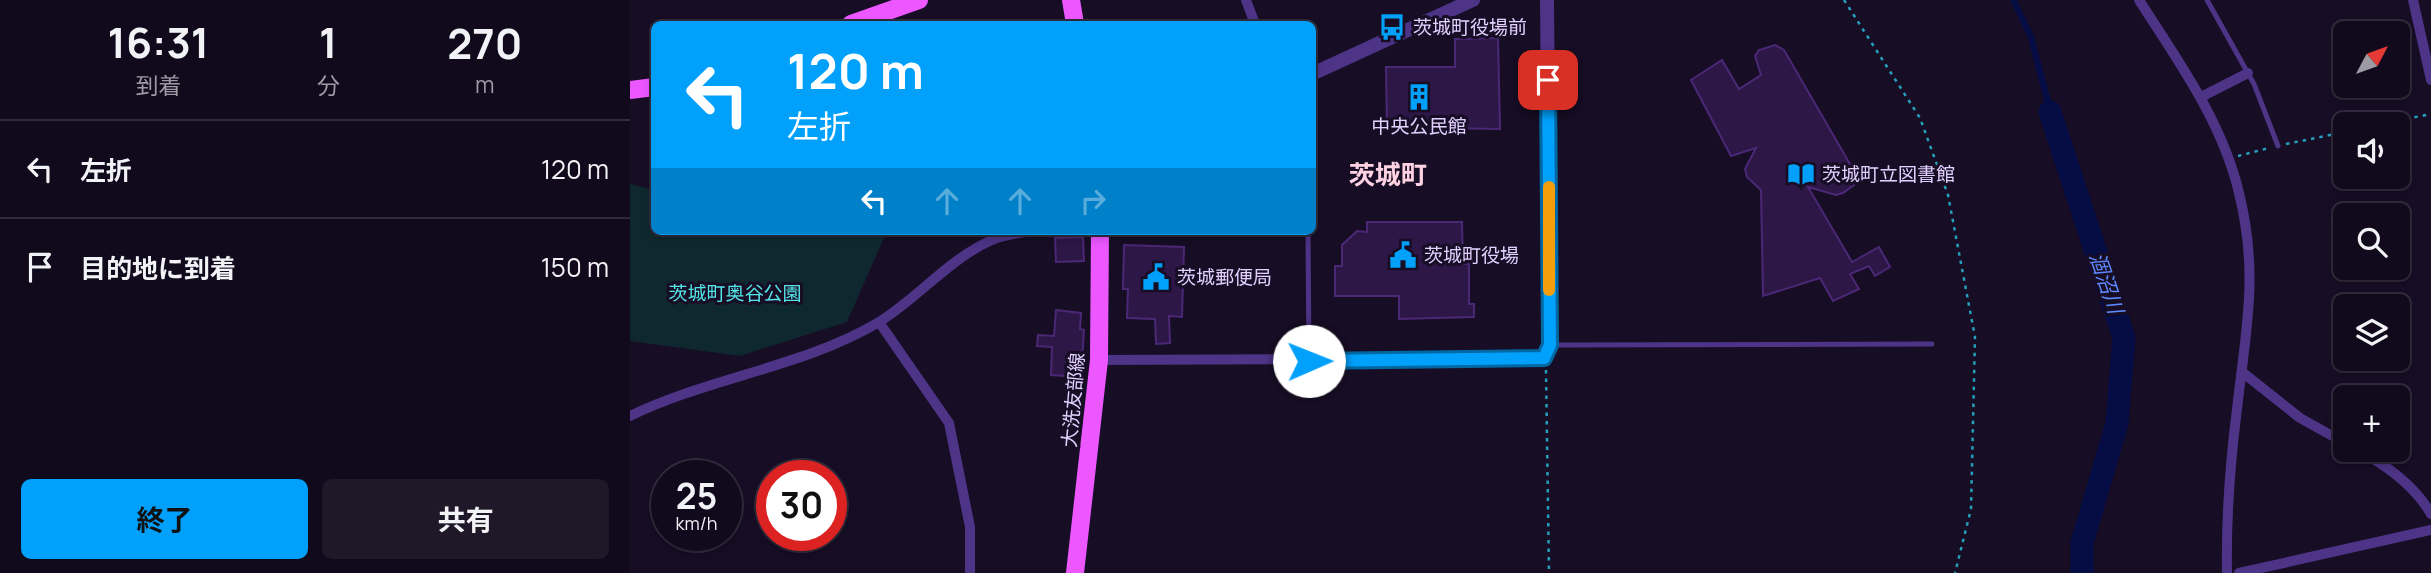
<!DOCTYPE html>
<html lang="ja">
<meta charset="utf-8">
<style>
:root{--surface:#110a1c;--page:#1e1829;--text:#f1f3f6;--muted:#9c9aa3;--line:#302b3b;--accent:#00a0fb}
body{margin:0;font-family:Manrope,"Noto Sans JP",sans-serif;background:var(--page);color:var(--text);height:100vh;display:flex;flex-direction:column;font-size:26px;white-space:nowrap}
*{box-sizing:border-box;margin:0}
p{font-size:23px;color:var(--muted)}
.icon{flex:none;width:38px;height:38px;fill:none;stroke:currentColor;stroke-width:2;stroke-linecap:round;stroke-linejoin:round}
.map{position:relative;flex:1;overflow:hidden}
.sheet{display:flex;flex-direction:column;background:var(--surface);width:630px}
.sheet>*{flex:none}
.hud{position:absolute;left:21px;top:21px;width:665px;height:214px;border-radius:10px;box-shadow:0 4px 10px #0003,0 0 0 2px var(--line);background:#00a0fb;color:#fff;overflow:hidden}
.needle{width:46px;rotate:49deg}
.buttons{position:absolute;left:1703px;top:21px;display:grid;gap:14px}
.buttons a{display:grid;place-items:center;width:77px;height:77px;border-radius:10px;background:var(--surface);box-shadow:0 4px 10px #0003,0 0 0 2px var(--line);font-size:35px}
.speed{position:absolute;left:21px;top:460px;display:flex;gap:14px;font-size:35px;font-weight:700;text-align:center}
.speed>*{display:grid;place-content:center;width:91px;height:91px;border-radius:50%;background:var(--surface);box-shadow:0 4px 10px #0003,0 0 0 2px var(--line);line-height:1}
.speed small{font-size:18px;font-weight:400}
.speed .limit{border:10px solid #d22;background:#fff;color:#111}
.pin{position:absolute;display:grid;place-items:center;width:60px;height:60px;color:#fff;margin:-30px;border-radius:14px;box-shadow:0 4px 10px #0006}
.me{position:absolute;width:77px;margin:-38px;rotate:89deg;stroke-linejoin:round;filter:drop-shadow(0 0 5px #0008)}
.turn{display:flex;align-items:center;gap:24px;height:147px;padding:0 21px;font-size:32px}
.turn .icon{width:91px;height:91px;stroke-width:2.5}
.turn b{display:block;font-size:49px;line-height:60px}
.lanes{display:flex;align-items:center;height:66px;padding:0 21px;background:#0003;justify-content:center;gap:35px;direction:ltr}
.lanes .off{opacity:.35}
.eta{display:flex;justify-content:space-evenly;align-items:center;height:119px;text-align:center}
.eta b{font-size:42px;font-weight:700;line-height:49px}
.action{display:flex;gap:14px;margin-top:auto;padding:14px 21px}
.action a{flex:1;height:80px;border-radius:10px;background:var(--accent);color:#111;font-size:28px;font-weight:700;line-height:80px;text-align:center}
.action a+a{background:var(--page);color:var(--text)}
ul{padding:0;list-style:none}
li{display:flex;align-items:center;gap:21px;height:98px;padding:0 21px;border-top:2px solid var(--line)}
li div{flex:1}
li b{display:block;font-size:26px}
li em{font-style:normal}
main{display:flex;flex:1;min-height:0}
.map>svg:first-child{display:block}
.green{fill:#0f282f}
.water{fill:#060c44}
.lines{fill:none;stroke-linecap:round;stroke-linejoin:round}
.river{stroke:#060c44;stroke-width:23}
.building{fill:#2d1747;stroke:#4b2875;stroke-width:2}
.path{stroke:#269fbd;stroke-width:2.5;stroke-dasharray:3.5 5;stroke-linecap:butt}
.service{stroke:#4d3487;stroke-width:5}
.minor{stroke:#4d3487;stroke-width:10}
.tertiary{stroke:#4d3487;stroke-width:14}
.primary{stroke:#ec57ff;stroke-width:18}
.route-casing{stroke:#0068a3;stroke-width:18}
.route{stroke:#00a0fb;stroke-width:12}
.slow{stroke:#f59e0b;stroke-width:12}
.labels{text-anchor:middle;stroke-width:6;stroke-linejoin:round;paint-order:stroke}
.poi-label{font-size:19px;fill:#e2d0ff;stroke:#170d25;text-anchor:start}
.park-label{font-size:19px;fill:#53e6e8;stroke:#170d25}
.street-label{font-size:19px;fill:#e2d0ff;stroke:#170d25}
.water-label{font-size:21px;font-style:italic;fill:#5e8aff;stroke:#170d25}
.district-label{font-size:26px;font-weight:bold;fill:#ffd2e3;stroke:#170d25}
</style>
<main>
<section class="sheet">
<div class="eta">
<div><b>16:31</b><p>到着</p></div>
<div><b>1</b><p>分</p></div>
<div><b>270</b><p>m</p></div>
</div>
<ul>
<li><svg class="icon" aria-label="left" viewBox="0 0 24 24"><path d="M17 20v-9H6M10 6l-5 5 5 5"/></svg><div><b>左折</b></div><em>120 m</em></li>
<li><svg class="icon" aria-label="arrive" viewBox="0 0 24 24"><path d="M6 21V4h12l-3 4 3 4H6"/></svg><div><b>目的地に到着</b></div><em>150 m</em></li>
</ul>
<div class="action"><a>終了</a><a>共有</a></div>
</section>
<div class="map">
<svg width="1801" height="573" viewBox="0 0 1801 573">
<rect width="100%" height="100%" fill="#170d25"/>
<!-- green -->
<path class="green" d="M0 184 24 190V231H257L217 322 110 356 0 341Z"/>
<!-- water -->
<path class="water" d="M1380 0H1387L1404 36 1431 139 1424 141 1398 38Z"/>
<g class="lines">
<!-- river -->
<path class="river" d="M1420 112 1494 338 1487 423 1452 543V573"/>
</g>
<!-- building -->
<path class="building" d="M868 38 870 129 757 127 756 67H825V39Z
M1145 45 1154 50 1224 171V185L1213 193 1206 195 1178 187 1222 262 1249 247 1260 267 1245 276 1239 266 1220 274 1229 289 1203 301 1190 278 1133 296 1131 190 1117 177 1115 169 1126 148 1101 156 1061 80 1092 60 1109 89 1131 75 1125 56 1129 50Z
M737 222H832L833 264H839V304H844V317L769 319V296H705V266H712V245L727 231 737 232Z
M453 237 454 261 426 262 425 238Z
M494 245 554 247 552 317 539 316 540 343 526 344 525 319 497 318 498 289H493Z
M426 310 451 313 450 329 454 330 451 377 421 375 422 347 407 346 408 335 424 336Z"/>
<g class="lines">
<!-- path -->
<path class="path" d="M1214 0 1290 118 1318 195 1345 337 1341 509 1325 573
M1751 124 1801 114
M1656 144 1715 132
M1608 156 1639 148
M916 370 919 573"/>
<!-- service -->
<path class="service" d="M1577 0 1624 84 1648 146
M678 231 679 361
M923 345 1302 344"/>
<!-- minor -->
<path class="minor" d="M616 0 625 24
M1509 0C1548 61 1592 121 1609 193 1629 274 1616 329 1607 409 1600 464 1596 518 1597 573
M1783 0 1801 80
M1571 97 1618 73
M249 322 319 423 340 527V573
M469 360 914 358 920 345
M1612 372 1670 418 1715 443
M0 416C80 377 174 367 249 322 288 298 320 258 362 240 374 234 389 233 403 231
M1728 450C1756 465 1785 486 1801 514
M1609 573 1801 530"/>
<!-- tertiary -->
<path class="tertiary" d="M917 0 920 345
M682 74 843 0"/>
<!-- primary -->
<path class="primary" d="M441 0 445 24
M221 24 289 0
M0 90 24 87
M445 573 469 360 470 231"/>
</g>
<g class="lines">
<defs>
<path id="route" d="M679 361 914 358 920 345 918 80"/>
</defs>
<!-- route casing -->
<use href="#route" class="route-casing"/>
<!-- route -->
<use href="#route" class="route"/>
<!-- slow -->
<path class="slow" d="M919 187V290"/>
</g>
<!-- icons -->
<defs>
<symbol id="bus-bare" viewBox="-9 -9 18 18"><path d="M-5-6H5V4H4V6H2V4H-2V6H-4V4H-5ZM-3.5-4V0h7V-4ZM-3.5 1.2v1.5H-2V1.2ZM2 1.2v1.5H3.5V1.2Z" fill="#00a0fb" stroke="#170d25" stroke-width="2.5" paint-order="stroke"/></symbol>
<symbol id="building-bare" viewBox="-9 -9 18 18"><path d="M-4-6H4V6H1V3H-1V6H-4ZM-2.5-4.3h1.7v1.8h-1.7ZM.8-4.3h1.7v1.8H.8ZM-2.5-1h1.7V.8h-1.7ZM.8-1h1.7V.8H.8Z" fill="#00a0fb" stroke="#170d25" stroke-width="2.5" paint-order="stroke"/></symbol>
<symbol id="library-bare" viewBox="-9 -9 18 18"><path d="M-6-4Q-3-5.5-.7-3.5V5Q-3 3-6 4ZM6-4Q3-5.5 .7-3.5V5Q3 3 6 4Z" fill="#00a0fb" stroke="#170d25" stroke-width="2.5" paint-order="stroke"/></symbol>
<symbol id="civic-bare" viewBox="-9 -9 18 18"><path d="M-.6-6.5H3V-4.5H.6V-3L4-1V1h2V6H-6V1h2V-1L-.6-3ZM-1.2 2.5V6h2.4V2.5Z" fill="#00a0fb" stroke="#170d25" stroke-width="2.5" paint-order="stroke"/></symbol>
</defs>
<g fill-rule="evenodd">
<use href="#bus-bare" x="743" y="8" width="38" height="38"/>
<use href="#building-bare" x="770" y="78" width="38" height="38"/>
<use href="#library-bare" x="1152" y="155" width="38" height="38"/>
<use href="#civic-bare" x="754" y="236" width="38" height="38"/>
<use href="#civic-bare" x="507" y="258" width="38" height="38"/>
</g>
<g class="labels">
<!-- poi labels -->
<g class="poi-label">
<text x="783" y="34">茨城町役場前</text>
<text x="789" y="133" text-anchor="middle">中央公民館</text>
<text x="1192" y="181">茨城町立図書館</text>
<text x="794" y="262">茨城町役場</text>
<text x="547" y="284">茨城郵便局</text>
</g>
<!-- park labels -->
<g class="park-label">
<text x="105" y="300">茨城町奥谷公園</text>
</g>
<!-- street labels -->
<g class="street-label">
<text transform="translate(443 400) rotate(-85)" y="7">大洗友部線</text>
</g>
<!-- water labels -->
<g class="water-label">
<text transform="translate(1476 283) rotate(71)" y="7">涸沼川</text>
</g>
<!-- district labels -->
<g class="district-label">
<text x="758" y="184">茨城町</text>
</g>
</g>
</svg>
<div class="buttons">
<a><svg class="needle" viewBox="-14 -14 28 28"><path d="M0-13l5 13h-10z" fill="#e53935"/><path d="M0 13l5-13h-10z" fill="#9c9aa3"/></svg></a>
<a><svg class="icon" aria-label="sound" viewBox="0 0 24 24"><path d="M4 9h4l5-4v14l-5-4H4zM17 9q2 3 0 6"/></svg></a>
<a><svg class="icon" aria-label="search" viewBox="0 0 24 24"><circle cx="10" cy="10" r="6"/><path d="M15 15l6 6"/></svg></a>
<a><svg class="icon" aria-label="layers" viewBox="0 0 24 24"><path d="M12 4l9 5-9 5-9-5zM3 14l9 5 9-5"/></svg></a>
<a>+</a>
</div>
<div class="speed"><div>25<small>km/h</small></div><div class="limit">30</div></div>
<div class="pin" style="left:918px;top:80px;background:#d93025"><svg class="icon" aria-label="arrive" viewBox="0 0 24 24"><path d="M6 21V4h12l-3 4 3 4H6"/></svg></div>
<svg class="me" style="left:679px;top:361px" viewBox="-20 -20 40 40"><circle r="19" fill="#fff"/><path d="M0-13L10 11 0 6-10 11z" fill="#00a0fb"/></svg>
<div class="hud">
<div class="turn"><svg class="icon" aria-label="left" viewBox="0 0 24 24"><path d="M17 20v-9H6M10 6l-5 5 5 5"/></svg><div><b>120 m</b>左折</div></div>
<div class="lanes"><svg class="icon" aria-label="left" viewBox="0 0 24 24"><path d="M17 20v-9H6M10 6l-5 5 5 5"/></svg><svg class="icon off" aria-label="ahead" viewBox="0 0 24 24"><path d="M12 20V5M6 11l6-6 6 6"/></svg><svg class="icon off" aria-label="ahead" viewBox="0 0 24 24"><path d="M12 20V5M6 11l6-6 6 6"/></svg><svg class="icon off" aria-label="right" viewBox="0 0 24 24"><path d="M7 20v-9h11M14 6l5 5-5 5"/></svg></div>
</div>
</div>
</main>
